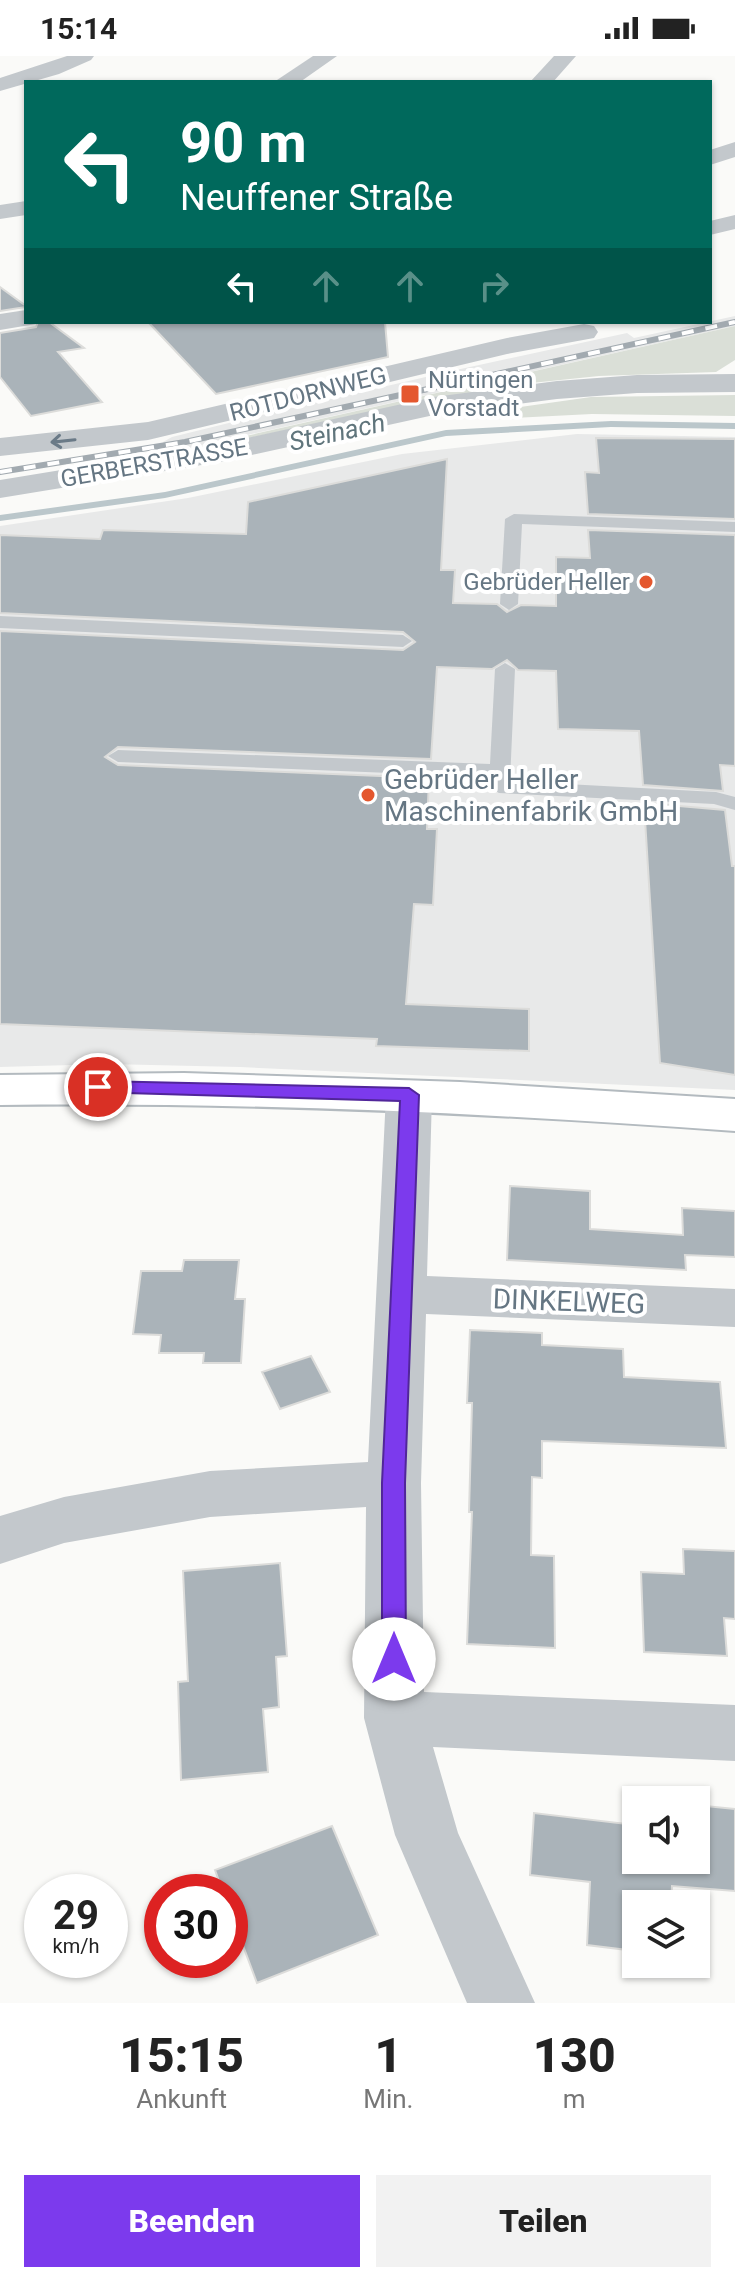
<!DOCTYPE html>
<html lang="de">
<meta charset="utf-8">
<style>
:root{--surface:#fff;--page:#f2f2f2;--text:#222;--muted:#767676;--accent:#7c3aed}
body{margin:0;font-family:Roboto,sans-serif;background:var(--page);color:var(--text);height:100vh;display:flex;flex-direction:column;font-size:30px;white-space:nowrap}
*{box-sizing:border-box;margin:0}
p{font-size:26px;color:var(--muted)}
.icon{flex:none;width:44px;height:44px;fill:none;stroke:currentColor;stroke-width:2;stroke-linecap:round;stroke-linejoin:round}
.map{position:relative;height:1947px;overflow:hidden}
.panel{display:flex;flex-direction:column;background:var(--surface);flex:1}
.panel>*{flex:none}
.banner{position:absolute;left:24px;top:24px;width:688px;height:244px;border-radius:0px;box-shadow:0 2px 6px #0004;background:#00695c;color:#fff;overflow:hidden}
.tools{position:absolute;left:622px;top:1730px;display:grid;gap:16px}
.tools a{display:grid;place-items:center;width:88px;height:88px;border-radius:0px;background:var(--surface);box-shadow:0 2px 6px #0004;font-size:40px}
.speed{position:absolute;left:24px;top:1818px;display:flex;gap:16px;font-size:40px;font-weight:700;text-align:center}
.speed>*{display:grid;place-content:center;width:104px;height:104px;border-radius:50%;background:var(--surface);box-shadow:0 2px 6px #0004;line-height:1}
.speed small{font-size:20px;font-weight:400}
.speed .limit{border:12px solid #d22;background:#fff;color:#111}
.pin{position:absolute;display:grid;place-items:center;width:68px;height:68px;color:#fff;margin:-34px;border:4px solid #fff;border-radius:50%;box-shadow:0 2px 8px #0007}
.me{position:absolute;width:88px;margin:-44px;rotate:0deg;stroke-linejoin:round;filter:drop-shadow(0 0 6px #0008)}
.turn{display:flex;align-items:center;gap:28px;height:168px;padding:0 24px;font-size:36px}
.turn .icon{width:104px;height:104px;stroke-width:2.5}
.turn b{display:block;font-size:56px;line-height:68px}
.lanes{display:flex;align-items:center;height:76px;padding:0 24px;background:#0003;justify-content:center;gap:40px;direction:ltr}
.lanes .off{opacity:.35}
.eta{display:flex;justify-content:space-evenly;align-items:center;height:136px;text-align:center}
.eta b{font-size:48px;font-weight:800;line-height:56px}
.primary-button{display:flex;gap:16px;margin-top:auto;padding:16px 24px}
.primary-button a{flex:1;height:92px;border-radius:0px;background:var(--accent);color:#fff;font-size:32px;font-weight:800;line-height:92px;text-align:center}
.primary-button a+a{background:var(--page);color:var(--text)}
.status{display:flex;justify-content:space-between;align-items:center;height:56px;padding:0 40px;background:var(--surface);direction:ltr}
.status svg{height:22px;fill:currentColor}
.map>svg:first-child{display:block}
.built{fill:#e8e9e9}
.green{fill:#dadfd7}
.lines{fill:none;stroke-linecap:round;stroke-linejoin:round}
.stream{fill:#bbc7cb;fill-rule:evenodd}
.building{fill:#aab3b9;stroke:#dcdcda;stroke-width:2}
.secondary-casing{stroke:#b3babf;stroke-width:4}
.service{fill:#c3c8cc;fill-rule:evenodd}
.minor{fill:#c3c8cc;fill-rule:evenodd}
.secondary{fill:#fff;fill-rule:evenodd}
.rail-casing{stroke:#a2aab0;stroke-width:6}
.rail{stroke:#fff;stroke-width:4;stroke-dasharray:12;stroke-linecap:butt}
.oneway{stroke:#6a7a87}
.route{fill:#7c3aed;stroke:#51269a;stroke-width:2}
.poi-dot{fill:#e4572e;stroke:#fff;stroke-width:3}
.labels{text-anchor:middle;stroke-width:8;stroke-linejoin:round;paint-order:stroke}
.far-poi-label{font-size:24px;fill:#657683;stroke:#fff;text-anchor:start}
.far-street-label{font-size:24px;fill:#657683;stroke:#fff}
.far-water-label{font-size:26px;font-style:italic;fill:#60757c;stroke:#fff}
.poi-label{font-size:28px;fill:#657683;stroke:#fff;text-anchor:start}
.street-label{font-size:28px;fill:#657683;stroke:#fff}
</style>
<div class="status"><b>15:14</b><svg viewBox="0 0 49 12"><path d="M0 12V9h3v3zM5 12V6h3v6zM10 12V3h3v9zM15 12V0h3v12zM26 1h20v11H26zM47 4h2v5h-2z"/></svg></div>
<div class="map">
<svg width="735" height="1947" viewBox="0 0 735 1947">
<rect width="100%" height="100%" fill="#fafaf8"/>
<!-- built -->
<path class="built" d="M735 260V270L202 389 203 392 170 395 163 386 172 381 249 362 456 314 627 277 634 282Z
M577 378 735 381V1034L240 1011 107 1008 0 1011V470L188 442 402 398Z"/>
<!-- green -->
<path class="green" d="M735 270V304L716 316 599 320 512 329 374 355 203 392 201 390Z
M735 339V360L592 358 494 363 464 359 591 341Z"/>
<g class="lines">
<!-- stream -->
<path class="stream" d="M611 365 735 367V373L611 371 446 380 165 442 0 465V459L165 436 446 374Z"/>
</g>
<!-- building -->
<path class="building" d="M0 231 26 250V251L0 255Z
M38 266H49L84 292 58 296 102 346 31 360 0 321V277L36 271Z
M148 266H385L388 301 216 338Z
M596 382 735 383V463L588 458 585 416 599 417Z
M447 403 441 514H455L453 547 497 548 507 556 521 549 556 550V501L590 502 588 474 735 479V710L720 709 723 735 643 729 639 675 558 673 556 615 518 614 507 604 492 613 437 611 431 703 118 691 105 701 118 709 429 722 427 773H437L433 849 414 848 406 948 529 953V995L376 990 377 983 0 968V575L403 594 415 586 403 576 0 557V479L100 483 103 474 246 478 248 446Z
M644 747 725 754 732 810H735V1019L660 1007Z
M510 1130 590 1135V1173L683 1179 682 1152 735 1155V1201L685 1199 686 1214 507 1204Z
M184 1204H239L235 1243H245L241 1307H203L204 1297H159L161 1279 133 1278 141 1215H182Z
M470 1274 542 1277V1289L623 1293 624 1321 720 1326 726 1392 542 1385V1422L532 1421 531 1499 554 1500 555 1592 467 1588 472 1456H469L472 1347H467Z
M311 1300 330 1336 280 1353 262 1316Z
M683 1493 735 1495V1563L724 1562 727 1600 644 1596 641 1516 684 1518Z
M280 1507 287 1600 276 1601 279 1651 263 1653 268 1716 181 1724 178 1626 188 1625 183 1515Z
M627 1747 636 1748V1804H696V1749L735 1753V1835L672 1830 671 1848H636V1895L587 1889 590 1826 530 1819 534 1757 626 1768Z
M332 1770 378 1879 257 1927 230 1855V1836H223L215 1814Z"/>
<g class="lines">
<defs>
<path id="secondary" d="M184 1017 460 1026 735 1043V1075C490 1057 246 1046 0 1049V1019Z"/>
</defs>
<!-- secondary casing -->
<use href="#secondary" class="secondary-casing"/>
<!-- service -->
<path class="service" d="M514 458 735 466V476L522 468 518 548 509 554 500 548 505 463Z
M0 560 403 579 412 585 403 591 0 572Z
M505 607 515 613 510 725 716 736 735 741V754L714 748 499 737 489 731V721L118 706 108 700 118 694 490 708 495 613Z"/>
<!-- minor -->
<path class="minor" d="M67 0H94L91 4 59 18 0 35V22Z
M313 0H337L300 26H274Z
M554 0H576L553 26H530Z
M735 86V101L710 109V94Z
M26 145V159L0 163V149Z
M735 159V173L710 179V165Z
M26 254V266L36 268 0 274V258Z
M584 268 594 270 598 276 594 282 507 298 148 384 0 400V382L148 366 507 282Z
M735 318V336L637 337 557 343 434 359 220 406 0 442V424L220 388 434 341 557 325 637 319Z
M409 1024 425 1028 432 1039 427 1220 735 1233V1271L426 1258 421 1427 424 1636 735 1649V1705L433 1691 458 1777 535 1947H467L395 1779 364 1662 366 1451 210 1461 64 1487 0 1508V1460L64 1441 210 1415 368 1406 386 1039 393 1028Z"/>
<!-- secondary -->
<use href="#secondary" class="secondary"/>
<defs>
<path id="rail" d="M0 416 185 386 735 266"/>
</defs>
<!-- rail casing -->
<use href="#rail" class="rail-casing"/>
<!-- rail -->
<use href="#rail" class="rail"/>
</g>
<!-- one-way arrows -->
<defs><path id="oneway-shaft" d="M-6 0H5M1.5-3L5.5 0L1.5 3" fill="none" stroke-width="1.6" stroke-linecap="round" stroke-linejoin="round" transform="scale(2)"/></defs>
<use class="oneway" href="#oneway-shaft" transform="translate(63 385) rotate(174)"/>
<!-- route -->
<path class="route" d="M98 1025 409 1032 419 1039 405 1427 406 1603 403 1611 394 1614 385 1611 382 1603V1427L400 1045 91 1036 88 1031 91 1027Z"/>
<!-- markers -->
<g class="poi-dot">
<rect x="400" y="328" width="20" height="20" rx="4"/>
<circle cx="646" cy="526" r="8"/>
<circle cx="368" cy="739" r="8"/>
</g>
<g class="labels">
<!-- far-poi labels -->
<g class="far-poi-label">
<text x="428" y="332">Nürtingen<tspan x="428" dy="28">Vorstadt</tspan></text>
<text x="630" y="534" text-anchor="end">Gebrüder Heller</text>
</g>
<!-- far-street labels -->
<g class="far-street-label">
<text transform="translate(308 338) rotate(-14)" y="8">ROTDORNWEG</text>
<text transform="translate(154 407) rotate(-10)" y="8">GERBERSTRASSE</text>
</g>
<!-- far-water labels -->
<g class="far-water-label">
<text transform="translate(337 376) rotate(-12)" y="9">Steinach</text>
</g>
<!-- poi labels -->
<g class="poi-label">
<text x="384" y="733">Gebrüder Heller<tspan x="384" dy="32">Maschinenfabrik GmbH</tspan></text>
</g>
<!-- street labels -->
<g class="street-label">
<text transform="translate(569 1245) rotate(2)" y="10">DINKELWEG</text>
</g>
</g>
</svg>
<div class="tools">
<a><svg class="icon" aria-label="sound" viewBox="0 0 24 24"><path d="M4 9h4l5-4v14l-5-4H4zM17 9q2 3 0 6"/></svg></a>
<a><svg class="icon" aria-label="layers" viewBox="0 0 24 24"><path d="M12 4l9 5-9 5-9-5zM3 14l9 5 9-5"/></svg></a>
</div>
<div class="speed"><div>29<small>km/h</small></div><div class="limit">30</div></div>
<div class="pin" style="left:98px;top:1031px;background:#d93025"><svg class="icon" aria-label="arrive" viewBox="0 0 24 24"><path d="M6 21V4h12l-3 4 3 4H6"/></svg></div>
<svg class="me" style="left:394px;top:1603px" viewBox="-20 -20 40 40"><circle r="19" fill="#fff"/><path d="M0-13L10 11 0 6-10 11z" fill="#7c3aed"/></svg>
<div class="banner">
<div class="turn"><svg class="icon" aria-label="left" viewBox="0 0 24 24"><path d="M17 20v-9H6M10 6l-5 5 5 5"/></svg><div><b>90 m</b>Neuffener Straße</div></div>
<div class="lanes"><svg class="icon" aria-label="left" viewBox="0 0 24 24"><path d="M17 20v-9H6M10 6l-5 5 5 5"/></svg><svg class="icon off" aria-label="ahead" viewBox="0 0 24 24"><path d="M12 20V5M6 11l6-6 6 6"/></svg><svg class="icon off" aria-label="ahead" viewBox="0 0 24 24"><path d="M12 20V5M6 11l6-6 6 6"/></svg><svg class="icon off" aria-label="right" viewBox="0 0 24 24"><path d="M7 20v-9h11M14 6l5 5-5 5"/></svg></div>
</div>
</div>
<section class="panel">
<div class="eta">
<div><b>15:15</b><p>Ankunft</p></div>
<div><b>1</b><p>Min.</p></div>
<div><b>130</b><p>m</p></div>
</div>
<div class="primary-button"><a>Beenden</a><a>Teilen</a></div>
</section>
